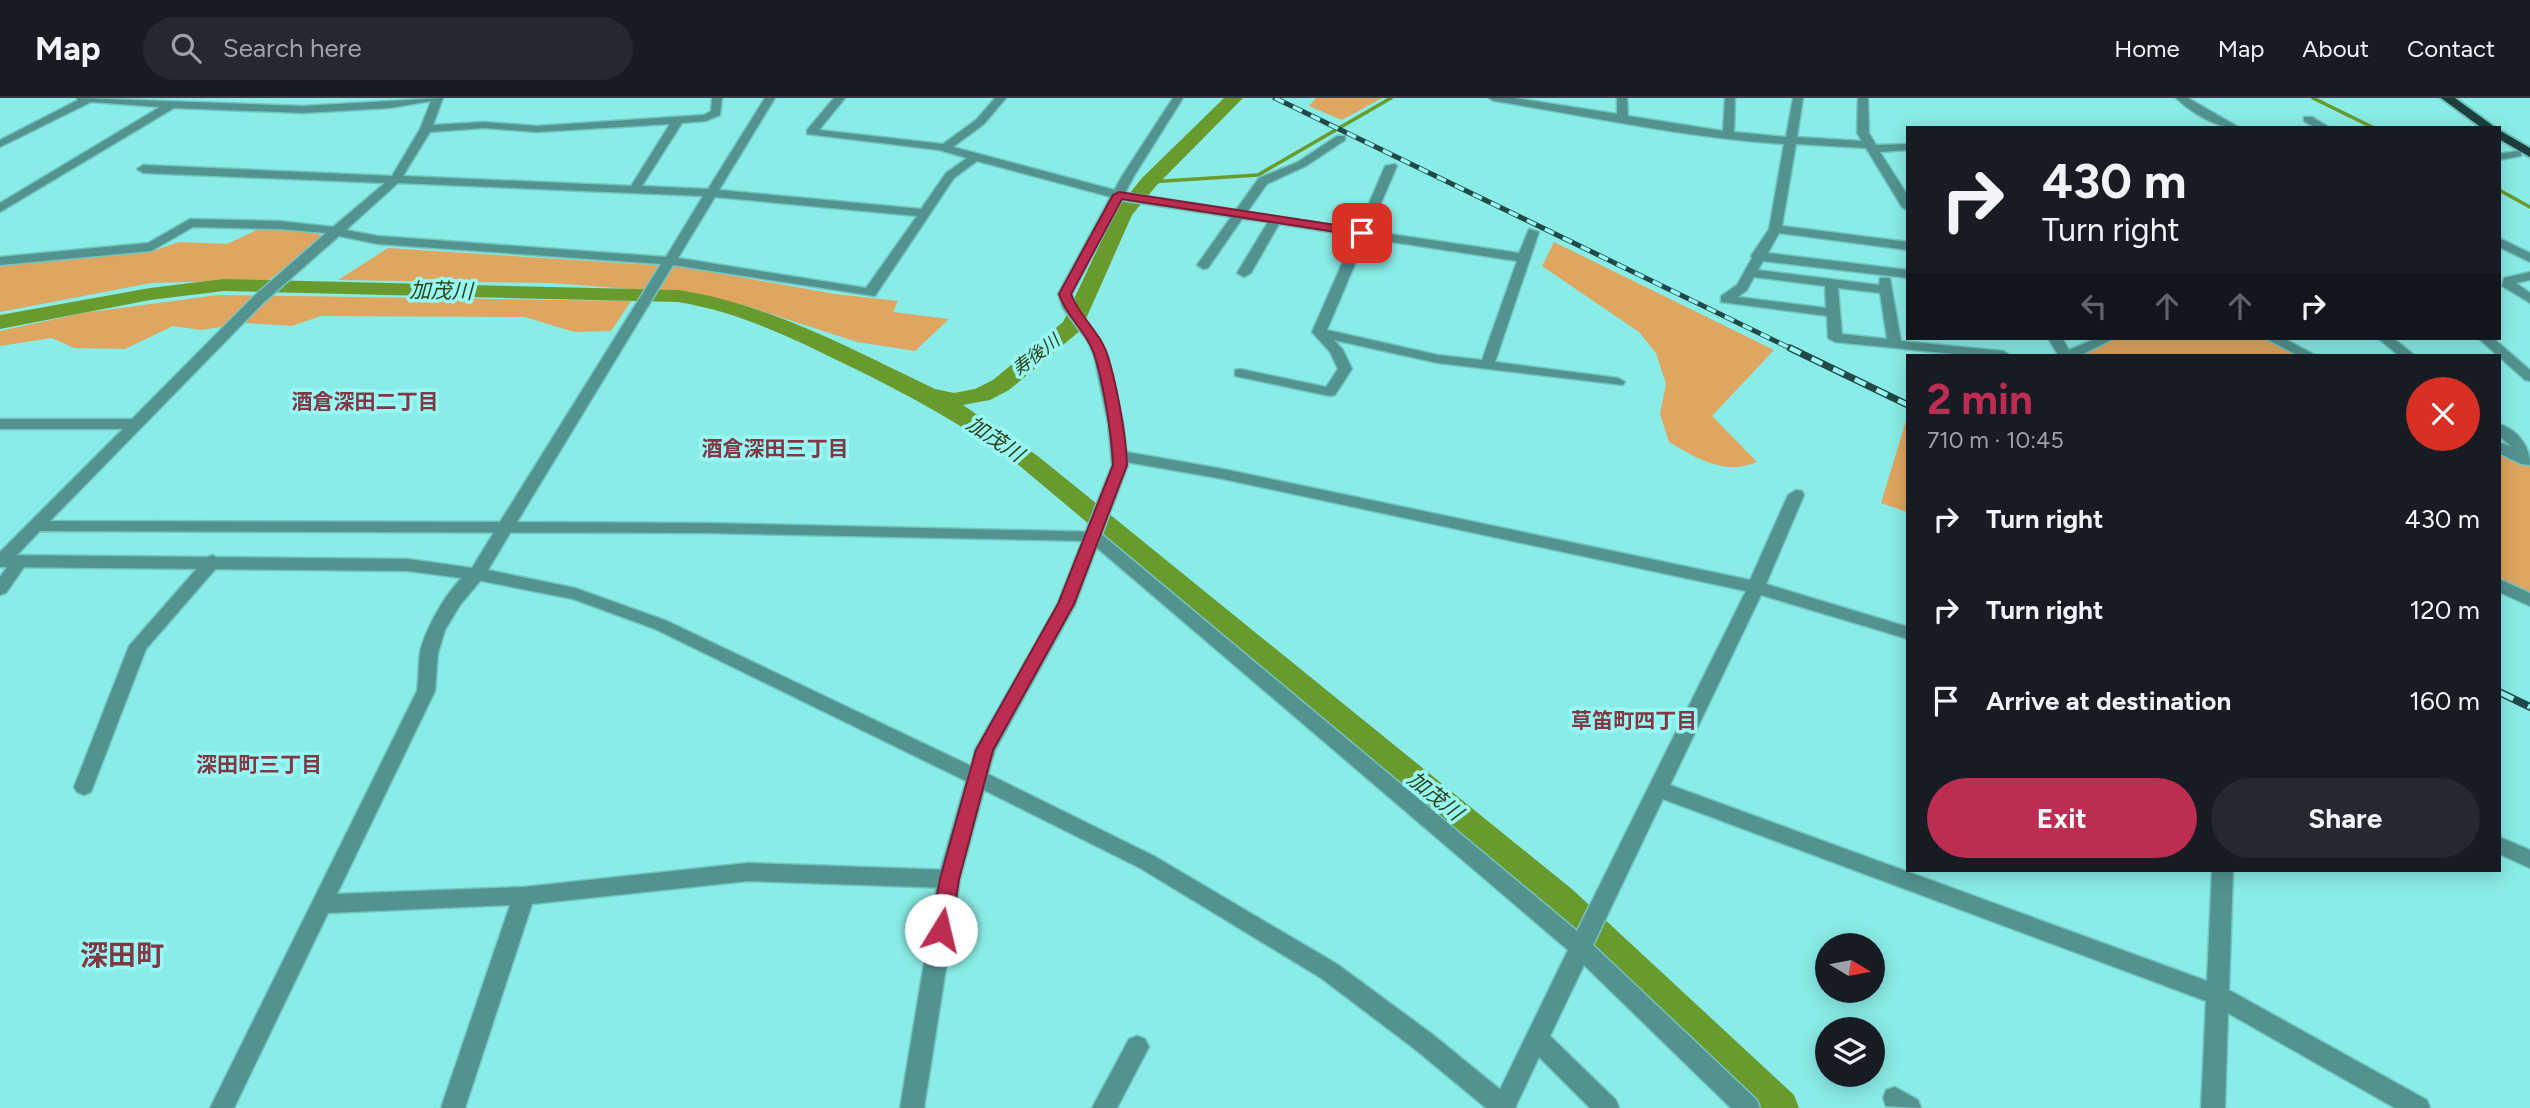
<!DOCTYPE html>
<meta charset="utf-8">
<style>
:root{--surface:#171b24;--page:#242831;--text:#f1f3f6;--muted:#9ea1a6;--line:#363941;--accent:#bd2d52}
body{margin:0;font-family:Figtree,"Noto Sans JP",sans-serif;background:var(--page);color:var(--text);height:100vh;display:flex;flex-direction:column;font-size:26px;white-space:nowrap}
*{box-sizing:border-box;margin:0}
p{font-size:23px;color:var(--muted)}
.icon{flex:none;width:38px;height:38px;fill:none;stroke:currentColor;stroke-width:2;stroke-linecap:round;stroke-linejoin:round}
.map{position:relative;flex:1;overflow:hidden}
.panel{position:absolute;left:1906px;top:256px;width:595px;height:518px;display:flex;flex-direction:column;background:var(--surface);border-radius:0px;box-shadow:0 4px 18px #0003}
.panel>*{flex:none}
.guide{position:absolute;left:1906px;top:28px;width:595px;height:214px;border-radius:0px;box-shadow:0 4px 18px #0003;background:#171b24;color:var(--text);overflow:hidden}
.needle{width:46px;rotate:100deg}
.controls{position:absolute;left:1815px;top:835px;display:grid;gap:14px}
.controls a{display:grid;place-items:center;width:70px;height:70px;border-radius:50%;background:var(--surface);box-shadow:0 4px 18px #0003;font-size:35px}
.pin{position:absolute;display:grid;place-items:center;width:60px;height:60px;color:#fff;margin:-30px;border-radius:14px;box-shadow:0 4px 10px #0006}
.me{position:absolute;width:77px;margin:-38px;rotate:9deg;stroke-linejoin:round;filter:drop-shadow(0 0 5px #0008)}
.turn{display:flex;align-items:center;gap:24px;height:147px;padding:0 21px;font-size:32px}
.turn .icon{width:91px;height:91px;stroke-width:2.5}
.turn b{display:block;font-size:49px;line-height:60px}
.lanes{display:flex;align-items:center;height:66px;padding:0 21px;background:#0003;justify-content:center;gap:35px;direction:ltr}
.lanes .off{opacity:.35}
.round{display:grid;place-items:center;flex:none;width:74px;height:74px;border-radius:37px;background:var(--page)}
.overview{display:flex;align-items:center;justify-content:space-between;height:119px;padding:0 21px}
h1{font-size:42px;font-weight:700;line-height:52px;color:var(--accent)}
.button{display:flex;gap:14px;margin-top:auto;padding:14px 21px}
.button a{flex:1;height:80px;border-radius:42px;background:var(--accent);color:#fff;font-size:28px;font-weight:700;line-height:80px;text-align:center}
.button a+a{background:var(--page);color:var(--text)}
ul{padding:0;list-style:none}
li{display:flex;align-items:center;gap:21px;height:91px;padding:0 21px}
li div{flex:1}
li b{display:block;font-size:26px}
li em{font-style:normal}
header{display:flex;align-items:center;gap:42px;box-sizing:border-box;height:98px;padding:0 35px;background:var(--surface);border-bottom:2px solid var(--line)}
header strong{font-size:33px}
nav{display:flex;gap:38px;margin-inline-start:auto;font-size:24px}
.search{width:490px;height:63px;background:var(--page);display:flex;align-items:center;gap:18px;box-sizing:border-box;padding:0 24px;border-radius:38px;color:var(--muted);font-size:26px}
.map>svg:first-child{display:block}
.green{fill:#dea660}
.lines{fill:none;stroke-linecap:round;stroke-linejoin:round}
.stream{stroke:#699a2d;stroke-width:3.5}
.river{fill:#699a2d;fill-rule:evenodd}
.minor-casing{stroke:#71c6c1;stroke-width:3}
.tertiary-casing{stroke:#71c6c1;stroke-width:3}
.trunk-casing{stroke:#71c6c1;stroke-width:4}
.minor{fill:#52938f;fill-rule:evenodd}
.tertiary{fill:#52938f;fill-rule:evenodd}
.trunk{fill:#1c3f3d;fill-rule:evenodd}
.rail-far2-casing{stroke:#204947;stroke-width:5}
.rail-far1-casing{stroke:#204947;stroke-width:7}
.rail-casing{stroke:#204947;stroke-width:8}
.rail-far2{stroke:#98f9f4;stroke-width:3.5;stroke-dasharray:10;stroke-linecap:butt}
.rail-far1{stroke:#98f9f4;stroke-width:4.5;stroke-dasharray:12;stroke-linecap:butt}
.rail{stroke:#98f9f4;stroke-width:5;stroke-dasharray:16;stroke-linecap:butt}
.route{fill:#bd2d52;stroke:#7b1d35;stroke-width:2}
.labels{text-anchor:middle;stroke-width:7;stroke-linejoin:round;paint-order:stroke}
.far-water-label{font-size:18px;font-style:italic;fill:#2c4116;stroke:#98f9f4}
.water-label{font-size:21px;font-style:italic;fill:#2c4116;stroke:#98f9f4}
.neighbourhood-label{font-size:21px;font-weight:bold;fill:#803845;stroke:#98f9f4}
.near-quarter-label{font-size:28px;font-weight:bold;fill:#803845;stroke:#98f9f4}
</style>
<header>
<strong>Map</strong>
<div class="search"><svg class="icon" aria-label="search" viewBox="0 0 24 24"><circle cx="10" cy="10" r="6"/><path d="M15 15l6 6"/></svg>Search here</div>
<nav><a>Home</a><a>Map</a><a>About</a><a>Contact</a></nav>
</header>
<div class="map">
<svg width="2530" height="1010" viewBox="0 0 2530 1010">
<rect width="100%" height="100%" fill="#8aece6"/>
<!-- green -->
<path class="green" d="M1316 0H1382L1342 22 1309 8Z
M259 131 301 132 325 138 269 182 151 185 0 214V166L153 153 179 144 227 146Z
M1554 144 1774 252 1712 318 1757 364C1725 378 1696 360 1669 344L1660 316 1666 286 1656 255 1639 234 1542 168Z
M388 150 683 169 835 196 898 203 893 214 949 221 915 253 857 244 747 208 696 196 552 185 338 182Z
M218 197 631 203 611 233 574 234 525 219 321 218 292 228 246 225 201 232 173 228 125 251 74 250 52 240 0 248V233L84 215Z
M2108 240H2272L2308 257H2070Z
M1906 323 1908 324 1907 414 1881 405Z
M2499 349 2530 364V502L2499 487Z"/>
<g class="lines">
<!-- stream -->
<path class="stream" d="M2313 0 2374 30
M1149 84 1258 77 1391 0
M2499 92 2530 109"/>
<!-- river -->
<path class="river" d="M1224 0H1243L1156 88 1132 117 1081 232 1009 292 990 302 963 307 1039 359 1573 792 1794 997 1799 1010H1753L1549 812 1021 369C966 328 909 297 847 267 793 240 739 214 678 204L224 193 150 202 0 231V217L150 190 224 181 678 192C770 206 851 251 935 291L954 295 975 291 993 282 1063 224 1116 112 1142 80Z"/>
<defs>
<path id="minor" d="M77 0 303 8 443 0 433 27 484 24 537 28 704 17 711 13 712 0H722L720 17 706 23 682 25 642 88 708 91 765 0H775L719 92 921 111 946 75 967 60 939 52 807 36V32L834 0H845L819 32 943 46 976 22 995 0H1006L984 26 953 49 1126 95 1236 112 1259 80 1298 64 1337 38H1345V42L1306 68 1267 86 1247 114 1358 131 1385 68 1395 66 1397 68 1369 133 1519 155 1529 131 1539 134 1495 264 1618 280 1625 284 1623 287 1438 265 1334 242 1343 252 1352 271 1335 297 1330 298 1235 278V272L1240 271 1326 289 1338 271 1330 254 1312 234 1354 138 1279 126 1251 175 1244 179 1237 175 1268 124 1242 121 1208 170 1203 171 1197 167 1231 119 1126 103 977 63 954 80 875 198 673 167 517 424 708 425 1099 434 1577 833 1746 493 1223 381 1121 363 1113 358 1121 353 1223 371 1750 482 1788 397 1796 392 1802 393 1804 397 1766 486 1908 529V541L1761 497 1670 687 2207 883 2212 772H2233L2229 892 2427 1002 2430 1010H2395L2228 915 2225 1010H2201L2206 903 1663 701 1593 847 1757 1002 1760 1010H1731L1584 867 1550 938 1616 1002 1619 1010H1590L1539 959 1515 1010H1491L1568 852 1089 443 708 435 40 433 16 458H27L29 462 6 495 0 497V479L13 461 7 467 0 468V454L123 331H0V321H132L253 199 326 135 279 131 193 129 151 153 0 167V159L148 145 190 121 279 123 333 129 385 85 143 75 137 71 143 67 392 78 420 31 431 3 390 10 303 15 174 10 0 114V105L160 9 91 4 0 49V42L78 2ZM670 26 631 88 403 78 430 34 484 30 537 34ZM398 85 703 98 666 159 378 138 346 132ZM715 99 917 118 866 190 678 160ZM339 138 378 146 661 166 500 424 50 423 263 205ZM1366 140 1517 163 1482 262 1438 257 1327 232Z
M1489 0H1515L1617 16V0H1627L1628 18 1723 33 1725 0H1735L1734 34 1786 39 1793 0H1803L1797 39 1862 43 1857 35 1858 0H1868L1869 35 1876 47 1908 46V52L1880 54 1908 98V113L1902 109 1866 50 1796 46 1782 128 1908 144V152L1779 135 1768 155 1908 172V180L1763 163 1758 172 1879 187 1880 180H1890L1901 243 2003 253 2010 257H1964L1835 244 1828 240 1827 218 1721 204V198L1737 187 1752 160 1751 158 1769 131 1784 46C1687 40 1590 18 1494 3ZM1754 179 1825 188 1826 210 1738 199 1747 192ZM1838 190 1880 195 1887 241 1842 236Z
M2304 19H2312L2330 30H2316L2304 23Z
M2517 53 2521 54V58L2499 62V56Z
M2530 174V182L2516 185 2530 195V205L2502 188 2504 180Z
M2048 240H2062L2069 252 2097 240H2115L2081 257H2058Z
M2265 240H2283L2315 257H2297Z
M2378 240H2393L2414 257H2398Z
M2478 240H2493L2530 272V283L2525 282Z
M2499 326C2518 332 2530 348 2530 367L2521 366 2499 355V344L2512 349 2499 338Z
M213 457 221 463 219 467 146 551 91 694 84 697 77 694 74 689 129 548 207 459Z
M477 470 486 476 460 507 445 532 438 555 435 593 337 796 524 789 748 765 949 772 956 775 960 781 956 787 949 790 748 783 532 806 465 1010H441L510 807 328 815 234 1010H210L417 593C419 580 418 567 420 555 424 532 454 477 477 470Z
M2499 481 2530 495V508L2499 494Z
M2499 739 2530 752V770L2499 756Z
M1137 938 1145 941 1149 949 1117 1010H1092L1129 941Z
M1895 989 1918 1002 1921 1010 1886 1008 1883 1000 1886 992Z"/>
<path id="tertiary" d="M1173 0H1183L1134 78 1072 196 1076 210 1100 241 1108 258 1123 325 1128 367 1075 507 995 652 988 676 1154 758 1337 866 1432 936 1513 1002 1516 1010H1486L1416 952 1321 880 1140 770 984 692 960 781 924 1010H900L938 781 966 683 655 531 573 501 477 482 408 473 0 469V457L408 461 472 470 499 426 505 425 513 430 488 472 575 490 667 523 971 668 975 652 1057 507 1112 367 1108 325 1094 258 1087 242 1063 210 1058 196 1122 78Z
M2176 0H2188L2240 30C2216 30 2193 16 2176 0Z
M2499 140 2530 155V164L2499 149Z"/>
<path id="trunk" d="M2441 0H2455L2496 30H2482Z
M2499 32 2530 50V59L2499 41Z"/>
</defs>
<!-- minor casing -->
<use href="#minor" class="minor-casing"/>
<!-- tertiary casing -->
<use href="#tertiary" class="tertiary-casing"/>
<!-- trunk casing -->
<use href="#trunk" class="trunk-casing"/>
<!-- minor -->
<use href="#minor" class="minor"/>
<!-- tertiary -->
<use href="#tertiary" class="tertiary"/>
<!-- trunk -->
<use href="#trunk" class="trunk"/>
<defs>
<path id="rail-far2" d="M1275 0 1794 252"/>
<path id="rail-far1" d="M1790 250 1908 307"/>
<path id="rail" d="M2499 594 2530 609"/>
</defs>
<!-- rail-far2 casing -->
<use href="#rail-far2" class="rail-far2-casing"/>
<!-- rail-far1 casing -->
<use href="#rail-far1" class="rail-far1-casing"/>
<!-- rail casing -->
<use href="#rail" class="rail-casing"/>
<!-- rail-far2 -->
<use href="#rail-far2" class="rail-far2"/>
<!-- rail-far1 -->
<use href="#rail-far1" class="rail-far1"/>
<!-- rail -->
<use href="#rail" class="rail"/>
</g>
<!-- route -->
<path class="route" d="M1119 94 1362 131 1368 135 1362 138 1122 101 1071 196C1079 218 1098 232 1106 253 1116 281 1126 337 1127 367L1074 506 993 652 959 781 951 832 948 838 941 841 934 838 931 832 940 781 976 652 1058 506 1113 367C1112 338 1103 281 1093 253 1085 232 1066 218 1059 196L1113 97Z"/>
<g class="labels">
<!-- far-water labels -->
<g class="far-water-label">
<text transform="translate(1036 257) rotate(-38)" y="6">寿後川</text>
</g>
<!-- water labels -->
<g class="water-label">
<text transform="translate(441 193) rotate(1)" y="7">加茂川</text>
<text transform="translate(995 341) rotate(34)" y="7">加茂川</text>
<text transform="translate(1435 698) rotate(39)" y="7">加茂川</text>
</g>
<!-- neighbourhood labels -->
<g class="neighbourhood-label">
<text x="365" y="311">酒倉深田二丁目</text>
<text x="775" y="358">酒倉深田三丁目</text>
<text x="1634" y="630">草笛町四丁目</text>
<text x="259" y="674">深田町三丁目</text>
</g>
<!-- near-quarter labels -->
<g class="near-quarter-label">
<text x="122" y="867">深田町</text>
</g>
</g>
</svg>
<div class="controls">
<a><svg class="needle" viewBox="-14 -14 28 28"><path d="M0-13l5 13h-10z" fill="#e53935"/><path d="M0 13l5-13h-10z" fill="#9ea1a6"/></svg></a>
<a><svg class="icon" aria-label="layers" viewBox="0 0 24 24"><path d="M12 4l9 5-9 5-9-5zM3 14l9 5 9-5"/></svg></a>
</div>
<div class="pin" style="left:1362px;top:135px;background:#d93025"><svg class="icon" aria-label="arrive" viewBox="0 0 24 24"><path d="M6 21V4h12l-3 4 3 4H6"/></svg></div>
<svg class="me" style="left:941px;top:832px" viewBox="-20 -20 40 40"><circle r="19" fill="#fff"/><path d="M0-13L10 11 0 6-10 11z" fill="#bd2d52"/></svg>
<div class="guide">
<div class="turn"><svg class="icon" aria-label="right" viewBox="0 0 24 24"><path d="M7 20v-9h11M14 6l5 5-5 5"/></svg><div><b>430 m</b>Turn right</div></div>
<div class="lanes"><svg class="icon off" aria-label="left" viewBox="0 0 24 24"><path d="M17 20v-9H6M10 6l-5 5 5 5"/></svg><svg class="icon off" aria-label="ahead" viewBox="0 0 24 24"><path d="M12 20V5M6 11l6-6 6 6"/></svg><svg class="icon off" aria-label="ahead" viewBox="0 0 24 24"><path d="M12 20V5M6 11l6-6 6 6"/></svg><svg class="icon" aria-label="right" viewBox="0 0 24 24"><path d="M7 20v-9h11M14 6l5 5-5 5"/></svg></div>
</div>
<section class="panel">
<div class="overview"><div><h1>2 min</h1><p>710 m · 10:45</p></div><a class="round" style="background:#d93025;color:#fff"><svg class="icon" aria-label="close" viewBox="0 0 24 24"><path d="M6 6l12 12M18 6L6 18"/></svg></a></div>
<ul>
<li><svg class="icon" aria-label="right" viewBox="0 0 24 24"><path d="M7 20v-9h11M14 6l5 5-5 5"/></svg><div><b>Turn right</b></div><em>430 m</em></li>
<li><svg class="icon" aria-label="right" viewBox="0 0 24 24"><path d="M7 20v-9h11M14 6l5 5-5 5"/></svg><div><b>Turn right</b></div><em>120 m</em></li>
<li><svg class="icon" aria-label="arrive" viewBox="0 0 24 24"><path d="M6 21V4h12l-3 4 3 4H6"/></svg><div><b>Arrive at destination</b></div><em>160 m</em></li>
</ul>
<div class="button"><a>Exit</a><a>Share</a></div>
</section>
</div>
